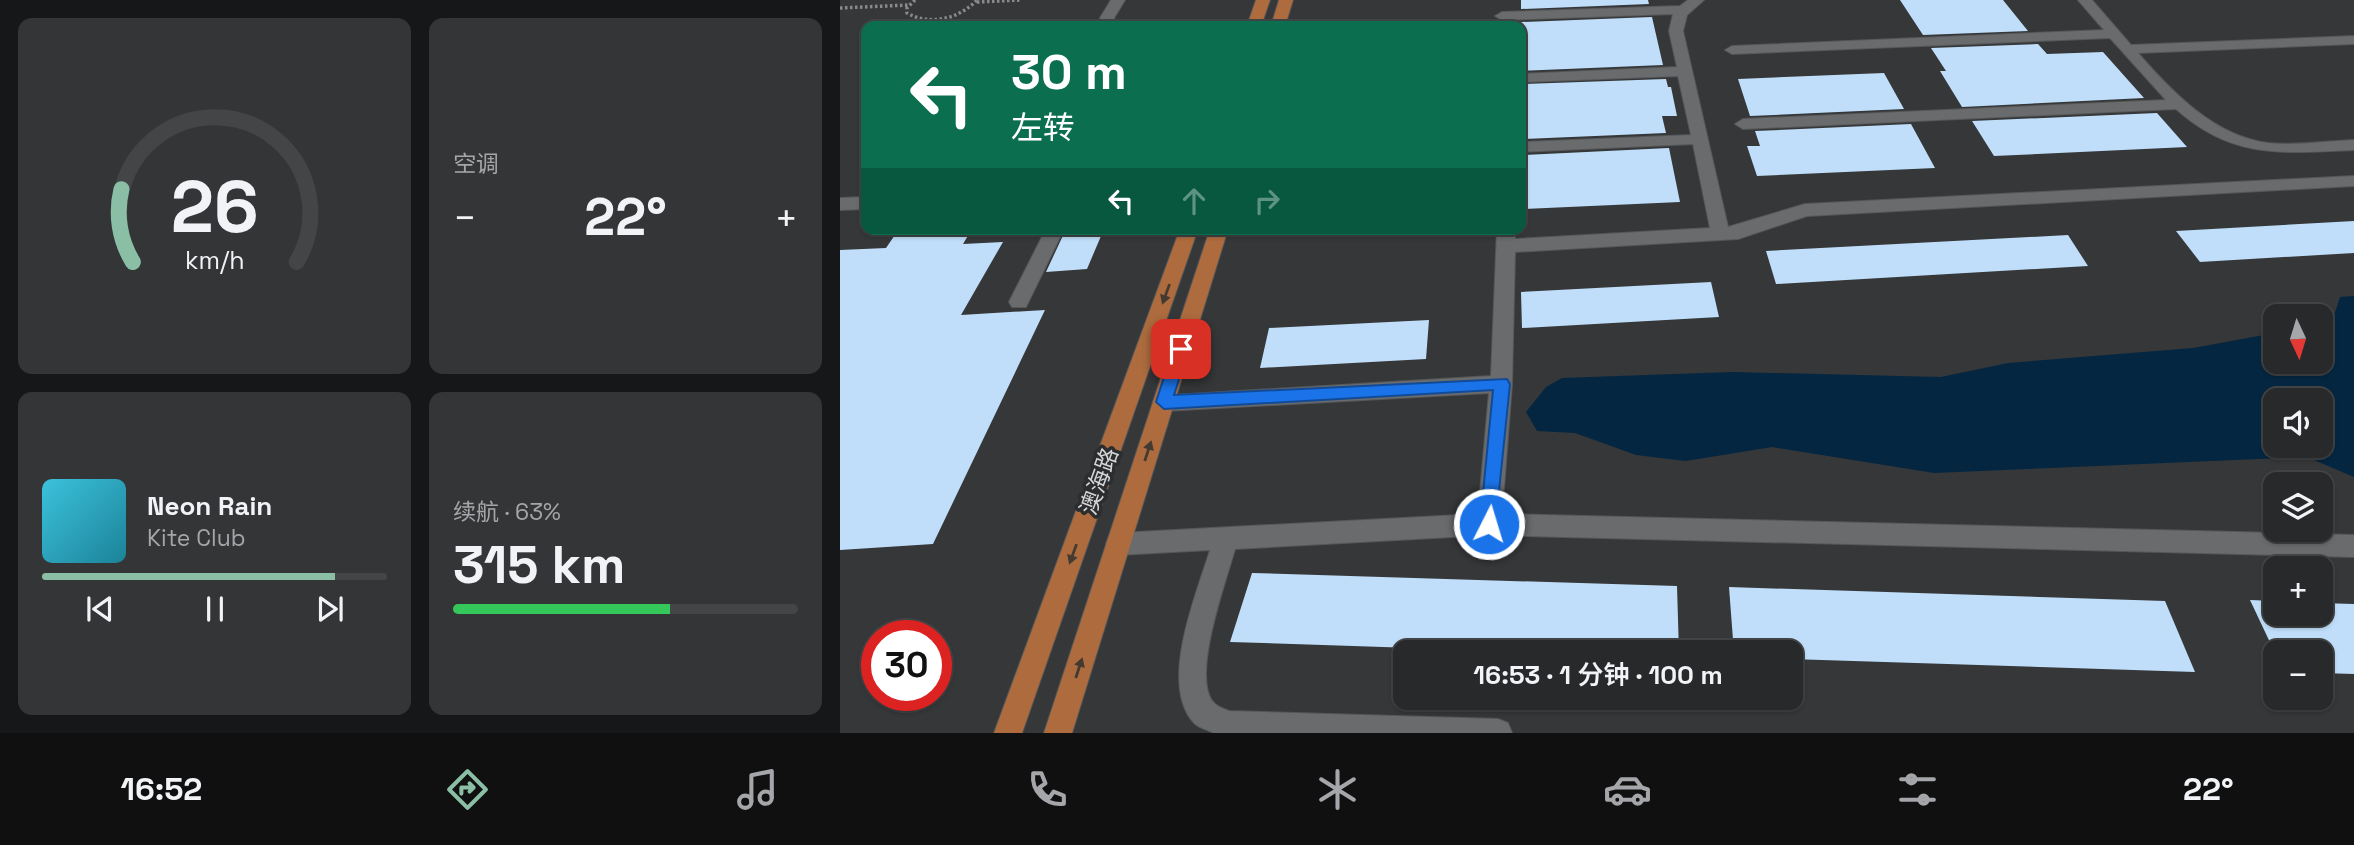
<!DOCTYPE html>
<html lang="zh">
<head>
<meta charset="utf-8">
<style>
	body { margin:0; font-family:"Space Grotesk","Noto Sans SC",sans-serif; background:#343537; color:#f1f3f6; height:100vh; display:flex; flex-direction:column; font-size:26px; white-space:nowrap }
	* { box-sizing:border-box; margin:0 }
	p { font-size:23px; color:#a5a6a9 }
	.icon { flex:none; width:38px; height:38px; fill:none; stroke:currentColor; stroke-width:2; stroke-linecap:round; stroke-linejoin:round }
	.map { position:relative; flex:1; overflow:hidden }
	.side { display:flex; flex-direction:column; gap:18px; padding:18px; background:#161718; width:840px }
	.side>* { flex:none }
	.guide { position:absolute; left:21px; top:21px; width:665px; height:214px; border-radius:14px; box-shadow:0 2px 5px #0004,0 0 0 2px #444547; background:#0b6e4f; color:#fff; overflow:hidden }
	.needle { width:46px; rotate:176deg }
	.tools { position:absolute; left:1423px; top:304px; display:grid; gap:14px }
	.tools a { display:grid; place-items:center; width:70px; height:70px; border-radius:14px; background:#28292b; box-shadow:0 2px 5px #0004,0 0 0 2px #444547; font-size:35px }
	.speed { position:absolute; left:21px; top:620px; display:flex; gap:14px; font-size:35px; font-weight:700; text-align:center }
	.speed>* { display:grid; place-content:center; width:91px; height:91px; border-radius:50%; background:#28292b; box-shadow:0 2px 5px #0004,0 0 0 2px #444547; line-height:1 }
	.speed .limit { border:10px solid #d22; background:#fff; color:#111 }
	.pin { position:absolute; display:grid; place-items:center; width:60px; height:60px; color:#fff; margin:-30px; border-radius:14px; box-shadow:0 4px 10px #0006 }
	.me { position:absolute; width:77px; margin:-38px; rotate:5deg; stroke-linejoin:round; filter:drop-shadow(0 0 5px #0008) }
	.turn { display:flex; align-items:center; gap:24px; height:147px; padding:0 35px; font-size:32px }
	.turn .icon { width:91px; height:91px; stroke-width:2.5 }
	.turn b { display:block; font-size:49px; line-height:60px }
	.lanes { display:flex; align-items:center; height:66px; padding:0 35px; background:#0003; justify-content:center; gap:35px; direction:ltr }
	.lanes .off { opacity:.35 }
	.big { font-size:52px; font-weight:600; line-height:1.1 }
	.side .card { flex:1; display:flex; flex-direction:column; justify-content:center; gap:10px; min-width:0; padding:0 24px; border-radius:14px; background:#343537 }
	.side .dial { align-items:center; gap:0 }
	.dial svg { height:182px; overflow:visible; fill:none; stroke:#444547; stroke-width:7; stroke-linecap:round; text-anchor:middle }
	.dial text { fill:#f1f3f6; stroke:none }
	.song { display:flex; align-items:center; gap:21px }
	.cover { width:84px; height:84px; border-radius:10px; background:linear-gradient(135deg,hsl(190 70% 55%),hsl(190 70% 35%)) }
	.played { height:7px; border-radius:4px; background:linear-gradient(90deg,#8abfa5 85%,#444547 85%) }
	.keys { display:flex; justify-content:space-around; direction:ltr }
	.heat { display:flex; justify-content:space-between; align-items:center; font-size:38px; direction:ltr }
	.charge { height:10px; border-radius:5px; background:linear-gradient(90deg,#34c759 63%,#444547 0) }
	.side .tiles { flex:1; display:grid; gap:18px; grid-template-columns:repeat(2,1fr) }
	.trip { position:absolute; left:553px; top:640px; width:410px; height:70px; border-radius:14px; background:#28292b; box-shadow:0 2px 5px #0004,0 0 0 2px #444547; font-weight:600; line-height:70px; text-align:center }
	.tabs { display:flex; height:112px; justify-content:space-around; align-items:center; background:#101011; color:#a5a6a9 }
	.tabs .icon { width:49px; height:49px }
	.tabs .active { color:#8abfa5 }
	.tabs b { font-size:32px; color:#f1f3f6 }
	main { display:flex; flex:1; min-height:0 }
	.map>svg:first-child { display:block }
	.water { fill:#042640; fill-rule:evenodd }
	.building { fill:#c0def9 }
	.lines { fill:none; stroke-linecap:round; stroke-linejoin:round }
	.minor-casing { stroke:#545658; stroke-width:2 }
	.major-casing { stroke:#545658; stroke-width:2 }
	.path { stroke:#888a8c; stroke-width:3.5; stroke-dasharray:2.5 2.5; stroke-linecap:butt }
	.minor { fill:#696b6d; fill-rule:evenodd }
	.major { fill:#ae6c3e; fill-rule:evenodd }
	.oneway { fill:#453a32 }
	.route { fill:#1a73e8; stroke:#114b97; stroke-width:2 }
	.labels { text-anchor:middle; stroke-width:7; stroke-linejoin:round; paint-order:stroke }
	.street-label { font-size:23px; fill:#d5d6d8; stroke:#2b2d2f }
</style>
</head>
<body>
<main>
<section class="side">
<div class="tiles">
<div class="card dial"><svg viewBox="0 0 100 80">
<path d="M14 69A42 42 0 1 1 86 69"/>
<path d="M14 69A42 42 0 0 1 9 37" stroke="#8abfa5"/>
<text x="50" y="56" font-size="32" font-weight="700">26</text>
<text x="50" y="72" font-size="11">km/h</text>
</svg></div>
<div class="card"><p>空调</p>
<div class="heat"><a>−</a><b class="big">22°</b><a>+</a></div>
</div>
<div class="card">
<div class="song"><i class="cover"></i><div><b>Neon Rain</b><p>Kite Club</p></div></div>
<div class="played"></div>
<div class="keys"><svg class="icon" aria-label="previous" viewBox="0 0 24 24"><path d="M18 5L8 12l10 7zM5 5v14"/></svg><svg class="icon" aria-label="pause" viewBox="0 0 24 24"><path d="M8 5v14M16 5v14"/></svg><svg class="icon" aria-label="next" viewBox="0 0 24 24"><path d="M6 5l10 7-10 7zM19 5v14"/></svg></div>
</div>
<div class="card"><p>续航 · 63%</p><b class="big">315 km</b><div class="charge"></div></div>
</div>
</section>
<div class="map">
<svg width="1514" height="733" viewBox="0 0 1514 733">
	<rect width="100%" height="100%" fill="#353739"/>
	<path class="water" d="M1514,296V477L1467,457L1094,473L932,447L846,461L796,455L735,433L697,431L686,412L706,387L722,378L892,372L1101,377L1168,363L1353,348L1435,333V362H1480L1481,324L1492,322L1500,297ZM1435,401H1480V446H1435Z"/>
	<path class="building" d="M681,0H808L809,4L681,9Z
		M1060,0H1163L1188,31L1083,35Z
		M812,17L823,65L681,71V22Z
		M1198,44L1207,54L1263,52L1304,98L1122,107L1100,71H1106L1091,48Z
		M1044,73L1064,109L910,116L898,79Z
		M826,79L828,87H831L837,116H822L826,133L682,139L681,84Z
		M1317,113L1347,147L1154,156L1132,121Z
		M1071,124L1095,168L917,176L907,146H920L915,131Z
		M829,148L840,202L684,209L683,155Z
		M1514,221V253L1360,262L1336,231Z
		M59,229H132L123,244L163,242L121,315L205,310L93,544L0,550V250L46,248Z
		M226,229H264L247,269L206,272Z
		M1228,235L1248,266L936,284L926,251Z
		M871,282L879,317L682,328L681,292Z
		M589,320L586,359L420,368L429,328Z
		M412,573L837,586L839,653H727L390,642Z
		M889,587L1325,601L1355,672L950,659V653H894Z
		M1410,600L1435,601V614H1480V603L1514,604V674L1480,673V653H1435Z"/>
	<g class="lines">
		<defs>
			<path id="minor" d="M271,0H285L274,18L278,26H264L260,18Z
				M848,0H864L847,15L843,31L888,227L965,204L1514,176V186L967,216L898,239L675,252L672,384L662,514L1514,535V557L649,535L395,549C387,579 350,678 374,703C378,707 384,709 389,711L658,719L668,723L672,733H374C368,730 359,728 354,723C318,684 357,593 370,550L278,555L269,552L266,544L269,536L278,533L638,514L649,393L324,411L316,408L313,402L316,396L651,376L657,229H675V239L870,228L853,144L681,152V142L851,135L838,76L681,82V74L837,67L829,31L833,14L662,20L655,16L662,12L840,6Z
				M1238,0H1252L1291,45L1514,36V44L1298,53C1332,92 1374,136 1428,143C1456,146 1486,141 1514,140V150C1443,153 1393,160 1336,109L903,129L895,124L903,119L1326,100L1270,38L892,54L885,50L892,46L1264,30Z
				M26,197V209L0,210V198Z
				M206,229H224L186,307H172L169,302Z"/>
			<path id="major" d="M416,0H430L421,26H407Z
				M439,0H453L445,26H431Z
				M340,229H358L182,733H154Z
				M370,229H388L232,733H204Z"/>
		</defs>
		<use href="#minor" class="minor-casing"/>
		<use href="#major" class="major-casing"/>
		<path class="path" d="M75,0L67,8V13C90,26 119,19 137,0
			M137,2L180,0
			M0,8L69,5"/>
		<use href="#minor" class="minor"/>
		<use href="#major" class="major"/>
	</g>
	<defs><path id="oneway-solid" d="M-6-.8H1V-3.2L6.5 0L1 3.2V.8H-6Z" transform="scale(1.75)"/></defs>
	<g class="oneway">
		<use href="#oneway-solid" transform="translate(326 294) rotate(110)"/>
		<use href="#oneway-solid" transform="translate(308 451) rotate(-72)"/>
		<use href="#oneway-solid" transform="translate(233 554) rotate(110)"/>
		<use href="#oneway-solid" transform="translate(239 668) rotate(-72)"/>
	</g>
	<path class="route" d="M341,343L349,349L334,395L667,379L670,384L655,530H642L640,524L653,390L324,409L316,402L333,349Z"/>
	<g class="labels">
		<g class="street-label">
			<text transform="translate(259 481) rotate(-70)" y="8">澳海路</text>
		</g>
	</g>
</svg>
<div class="tools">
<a><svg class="needle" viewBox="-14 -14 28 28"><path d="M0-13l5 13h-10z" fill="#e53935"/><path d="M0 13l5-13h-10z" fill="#a5a6a9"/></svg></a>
<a><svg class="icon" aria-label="sound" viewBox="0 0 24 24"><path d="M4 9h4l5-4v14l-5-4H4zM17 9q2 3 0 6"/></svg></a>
<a><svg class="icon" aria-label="layers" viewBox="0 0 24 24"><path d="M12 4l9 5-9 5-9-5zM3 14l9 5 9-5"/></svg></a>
<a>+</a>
<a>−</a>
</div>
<div class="speed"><div class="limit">30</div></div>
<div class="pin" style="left:341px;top:349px;background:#d93025"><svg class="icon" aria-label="arrive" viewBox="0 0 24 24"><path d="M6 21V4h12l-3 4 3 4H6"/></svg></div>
<svg class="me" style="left:649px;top:524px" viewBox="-20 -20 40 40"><circle r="17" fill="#1a73e8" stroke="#fff" stroke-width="3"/><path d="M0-11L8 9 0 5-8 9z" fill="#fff"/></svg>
<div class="trip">16:53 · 1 分钟 · 100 m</div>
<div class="guide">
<div class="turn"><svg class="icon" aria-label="left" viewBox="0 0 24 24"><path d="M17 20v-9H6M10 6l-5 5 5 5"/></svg><div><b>30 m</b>左转</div></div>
<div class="lanes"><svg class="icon" aria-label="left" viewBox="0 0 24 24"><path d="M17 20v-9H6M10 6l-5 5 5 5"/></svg><svg class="icon off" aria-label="ahead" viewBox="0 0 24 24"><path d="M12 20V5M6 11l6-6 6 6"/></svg><svg class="icon off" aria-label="right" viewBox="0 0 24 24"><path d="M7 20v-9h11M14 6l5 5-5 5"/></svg></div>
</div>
</div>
</main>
<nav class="tabs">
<b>16:52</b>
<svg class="icon active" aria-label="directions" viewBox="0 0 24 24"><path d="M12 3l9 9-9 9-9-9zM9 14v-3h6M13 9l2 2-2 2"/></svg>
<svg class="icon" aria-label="music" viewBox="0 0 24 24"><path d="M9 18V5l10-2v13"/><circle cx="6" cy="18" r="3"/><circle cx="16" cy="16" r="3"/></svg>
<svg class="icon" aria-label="phone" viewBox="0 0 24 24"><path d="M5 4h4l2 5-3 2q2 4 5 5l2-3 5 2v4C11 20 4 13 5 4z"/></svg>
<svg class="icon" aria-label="climate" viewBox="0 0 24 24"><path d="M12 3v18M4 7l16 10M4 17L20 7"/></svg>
<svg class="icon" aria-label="car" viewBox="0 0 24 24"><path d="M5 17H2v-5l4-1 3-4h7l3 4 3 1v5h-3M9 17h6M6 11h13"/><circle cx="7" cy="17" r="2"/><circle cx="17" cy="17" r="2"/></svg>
<svg class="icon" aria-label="filters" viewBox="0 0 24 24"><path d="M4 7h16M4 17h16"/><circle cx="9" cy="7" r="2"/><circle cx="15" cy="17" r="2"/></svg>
<b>22°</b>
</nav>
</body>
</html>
